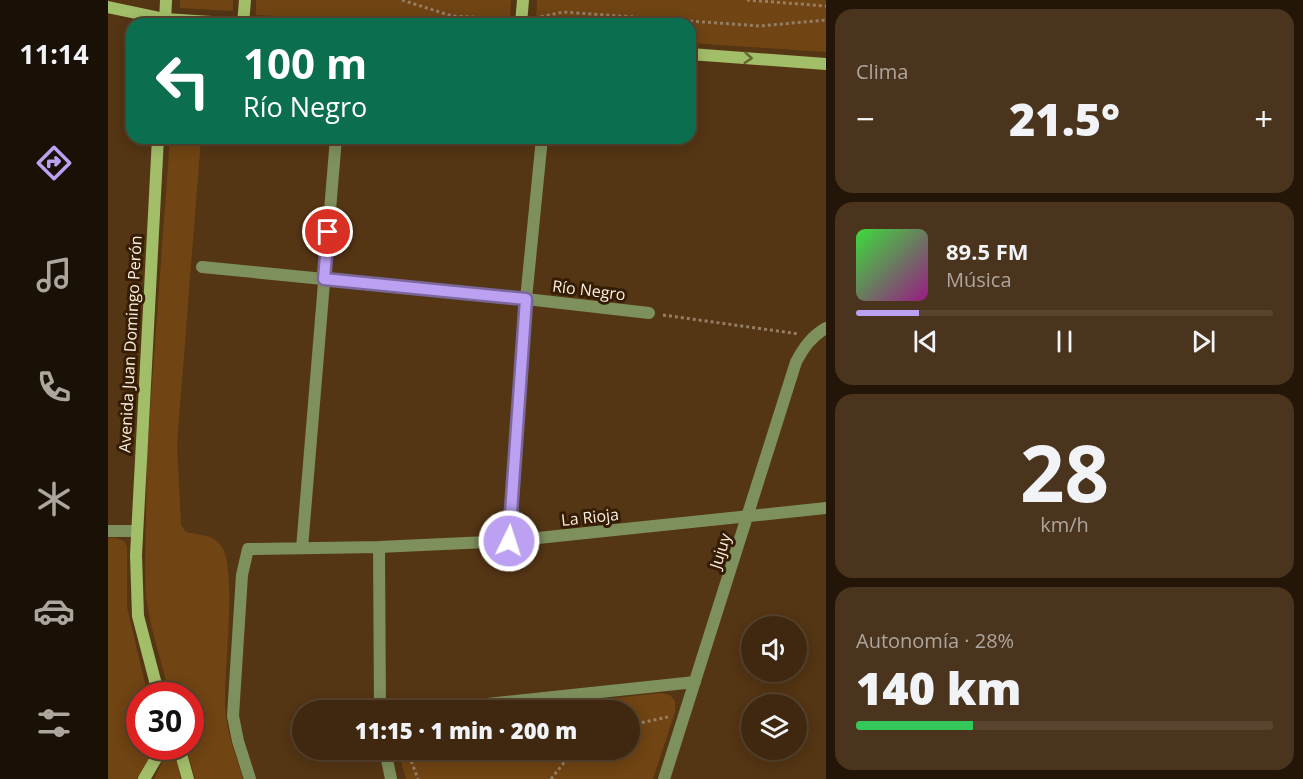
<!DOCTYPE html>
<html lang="es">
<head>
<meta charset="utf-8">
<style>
	body { margin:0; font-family:"Open Sans",sans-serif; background:#4a341d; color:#f1f3f6; height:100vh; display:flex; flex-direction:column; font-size:22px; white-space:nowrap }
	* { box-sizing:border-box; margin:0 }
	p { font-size:20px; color:#ada69e }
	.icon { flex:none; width:33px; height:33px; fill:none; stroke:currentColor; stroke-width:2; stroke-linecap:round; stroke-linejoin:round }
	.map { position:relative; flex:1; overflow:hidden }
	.sheet { display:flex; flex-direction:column; gap:9px; padding:9px; background:#231608; width:477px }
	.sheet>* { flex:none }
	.guide { position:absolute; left:18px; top:18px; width:570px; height:126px; border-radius:18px; box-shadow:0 3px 15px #0003,0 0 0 2px #58442f; background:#0b6e4f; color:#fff; overflow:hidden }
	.controls { position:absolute; left:633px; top:616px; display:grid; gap:12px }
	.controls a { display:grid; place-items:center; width:66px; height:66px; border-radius:50%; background:#3f280f; box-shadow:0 3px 15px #0003,0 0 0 2px #58442f; font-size:30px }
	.speed { position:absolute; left:18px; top:682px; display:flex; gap:12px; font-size:30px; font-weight:700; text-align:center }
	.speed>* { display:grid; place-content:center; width:78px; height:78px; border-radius:50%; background:#3f280f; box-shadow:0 3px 15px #0003,0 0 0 2px #58442f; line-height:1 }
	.speed .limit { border:9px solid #d22; background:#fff; color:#111 }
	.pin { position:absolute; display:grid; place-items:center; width:51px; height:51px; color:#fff; margin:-26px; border:3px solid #fff; border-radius:50%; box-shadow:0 2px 6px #0007 }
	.me { position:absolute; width:66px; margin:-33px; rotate:4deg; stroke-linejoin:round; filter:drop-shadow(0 0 4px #0008) }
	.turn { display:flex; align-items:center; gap:21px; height:126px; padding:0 18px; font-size:27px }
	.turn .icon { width:78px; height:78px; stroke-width:2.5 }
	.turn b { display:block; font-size:42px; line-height:51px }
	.big { font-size:45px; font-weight:800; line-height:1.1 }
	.sheet .card { flex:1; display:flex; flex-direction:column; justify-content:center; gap:9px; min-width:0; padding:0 21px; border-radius:18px; background:#4a341d }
	.sheet .dial { align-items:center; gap:0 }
	.dial b { font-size:78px; line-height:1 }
	.song { display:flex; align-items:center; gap:18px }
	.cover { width:72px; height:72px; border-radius:9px; background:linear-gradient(135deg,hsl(120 70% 55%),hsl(310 70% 35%)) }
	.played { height:6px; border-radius:3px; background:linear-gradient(90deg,#bca0f2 15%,#58442f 15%) }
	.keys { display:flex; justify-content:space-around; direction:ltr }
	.heat { display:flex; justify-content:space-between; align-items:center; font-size:33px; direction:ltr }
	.charge { height:9px; border-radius:4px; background:linear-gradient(90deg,#34c759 28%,#58442f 0) }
	.trip { position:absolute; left:184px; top:700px; width:348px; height:60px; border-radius:30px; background:#3f280f; box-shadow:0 3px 15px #0003,0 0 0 2px #58442f; font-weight:800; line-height:60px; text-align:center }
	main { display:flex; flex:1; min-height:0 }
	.dock { display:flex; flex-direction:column; width:108px; justify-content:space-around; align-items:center; background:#191006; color:#ada69e }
	.dock .icon { width:42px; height:42px }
	.dock .selected { color:#bca0f2 }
	.dock b { font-size:27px; color:#f1f3f6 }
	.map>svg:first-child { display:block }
	.green { fill:#704413 }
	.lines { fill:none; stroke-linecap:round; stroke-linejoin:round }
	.path { stroke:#967e65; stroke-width:3; stroke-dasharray:3 3; stroke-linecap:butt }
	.street { stroke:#7e905c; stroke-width:12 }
	.secondary { stroke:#a3be69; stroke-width:12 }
	.oneway { stroke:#666531 }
	.route-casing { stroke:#7a689d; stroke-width:15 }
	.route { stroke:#bca0f2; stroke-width:10 }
	.labels { text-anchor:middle; stroke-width:6; stroke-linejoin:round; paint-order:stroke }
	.street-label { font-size:16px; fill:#fbeee2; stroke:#351d03 }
</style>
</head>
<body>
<main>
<nav class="dock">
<b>11:14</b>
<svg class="icon selected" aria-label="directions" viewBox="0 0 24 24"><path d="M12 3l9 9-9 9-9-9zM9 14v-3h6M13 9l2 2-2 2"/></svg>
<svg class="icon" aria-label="music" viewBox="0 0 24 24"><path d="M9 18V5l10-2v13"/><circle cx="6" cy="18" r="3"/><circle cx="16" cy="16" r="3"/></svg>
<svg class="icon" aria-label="phone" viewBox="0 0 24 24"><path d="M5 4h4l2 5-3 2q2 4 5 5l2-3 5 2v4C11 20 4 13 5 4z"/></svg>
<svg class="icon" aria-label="climate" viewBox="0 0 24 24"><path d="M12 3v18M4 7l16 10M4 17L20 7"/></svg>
<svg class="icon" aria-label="car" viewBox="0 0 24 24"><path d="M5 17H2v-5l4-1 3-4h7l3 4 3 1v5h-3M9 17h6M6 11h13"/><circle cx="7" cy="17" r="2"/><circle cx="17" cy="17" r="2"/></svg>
<svg class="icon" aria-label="filters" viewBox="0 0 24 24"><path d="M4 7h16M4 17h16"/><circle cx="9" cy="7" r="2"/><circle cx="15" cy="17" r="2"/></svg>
</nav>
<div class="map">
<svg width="718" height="779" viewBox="0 0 718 779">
	<rect width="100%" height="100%" fill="#543514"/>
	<path class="green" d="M72,0H125V11L72,8Z
		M148,0H403L402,24H304L148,15Z
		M429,0H718V52L582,43V24H428Z
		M62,138H93L69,445L73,525L78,532C90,535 103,534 112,544C132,567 113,681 118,717C121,738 129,759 135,779H87L78,747H82V696H62L43,625L38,597L37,571L39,452Z
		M0,538H9L16,541L19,547V607L40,696H32V747H45L43,756L30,779H0Z
		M553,693L562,695L567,701V712L545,779H298L290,750H522V711H390Z
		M58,747H65L73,779H46L53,765Z"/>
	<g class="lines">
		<path class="path" d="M294,0L344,16L400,19
			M639,0L718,6
			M427,18L455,12L652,26L718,20
			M555,315L691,334
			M522,725L560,717
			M299,750L310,779
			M443,779L466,750"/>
		<path class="street" d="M94,267L418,299L541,313
			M0,531H28
			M401,541L418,299L434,138
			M271,547L272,711
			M194,548L228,138
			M313,711L587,682
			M277,750L283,779
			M142,779L130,741L125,716L134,575L140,549L271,547L401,541L718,508
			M556,779L688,362C696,347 703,337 718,328"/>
		<path class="secondary" d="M0,7L57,19L134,24
			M57,24L58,0
			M135,24L137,0
			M413,24L415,0
			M582,54L718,64
			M50,138L28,555L30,616L51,696
			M71,747L80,779
			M36,779L50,755L52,747"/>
	</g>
	<defs><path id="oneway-chevron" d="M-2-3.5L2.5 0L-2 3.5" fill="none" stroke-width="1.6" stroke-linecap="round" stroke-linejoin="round" transform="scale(1.5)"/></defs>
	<use class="oneway" href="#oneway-chevron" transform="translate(640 58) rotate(4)"/>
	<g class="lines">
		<defs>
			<path id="route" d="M220,232L216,279L418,299L401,541"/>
		</defs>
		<use href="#route" class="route-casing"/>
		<use href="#route" class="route"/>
	</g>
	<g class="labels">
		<g class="street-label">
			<text transform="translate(481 290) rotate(7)" y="6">Río Negro</text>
			<text transform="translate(22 344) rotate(-87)" y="6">Avenida Juan Domingo Perón</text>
			<text transform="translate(482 517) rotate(-6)" y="6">La Rioja</text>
			<text transform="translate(612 551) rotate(-72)" y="6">Jujuy</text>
		</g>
	</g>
</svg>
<div class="controls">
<a><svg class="icon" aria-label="sound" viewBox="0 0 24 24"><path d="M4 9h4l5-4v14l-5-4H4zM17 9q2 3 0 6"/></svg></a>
<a><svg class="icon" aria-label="layers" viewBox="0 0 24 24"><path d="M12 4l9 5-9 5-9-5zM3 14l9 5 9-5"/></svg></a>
</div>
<div class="speed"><div class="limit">30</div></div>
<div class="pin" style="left:220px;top:232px;background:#d93025"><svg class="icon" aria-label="arrive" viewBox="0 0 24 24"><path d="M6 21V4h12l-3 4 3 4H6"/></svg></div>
<svg class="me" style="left:401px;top:541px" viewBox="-20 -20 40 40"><circle r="17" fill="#bca0f2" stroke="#fff" stroke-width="3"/><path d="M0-11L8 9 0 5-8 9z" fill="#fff"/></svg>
<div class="trip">11:15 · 1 min · 200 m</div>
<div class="guide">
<div class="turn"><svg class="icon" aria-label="left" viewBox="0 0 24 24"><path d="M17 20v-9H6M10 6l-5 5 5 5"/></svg><div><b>100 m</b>Río Negro</div></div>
</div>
</div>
<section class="sheet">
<div class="card"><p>Clima</p>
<div class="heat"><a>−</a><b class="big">21.5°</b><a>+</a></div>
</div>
<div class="card">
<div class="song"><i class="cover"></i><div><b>89.5 FM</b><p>Música</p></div></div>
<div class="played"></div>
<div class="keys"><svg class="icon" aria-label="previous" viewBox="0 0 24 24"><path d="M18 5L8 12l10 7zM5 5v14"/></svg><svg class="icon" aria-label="pause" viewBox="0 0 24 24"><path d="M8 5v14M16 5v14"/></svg><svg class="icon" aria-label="next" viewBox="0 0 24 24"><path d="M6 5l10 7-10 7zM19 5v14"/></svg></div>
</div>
<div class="card dial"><b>28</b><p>km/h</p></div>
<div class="card"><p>Autonomía · 28%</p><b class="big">140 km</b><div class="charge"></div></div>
</section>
</main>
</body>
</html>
